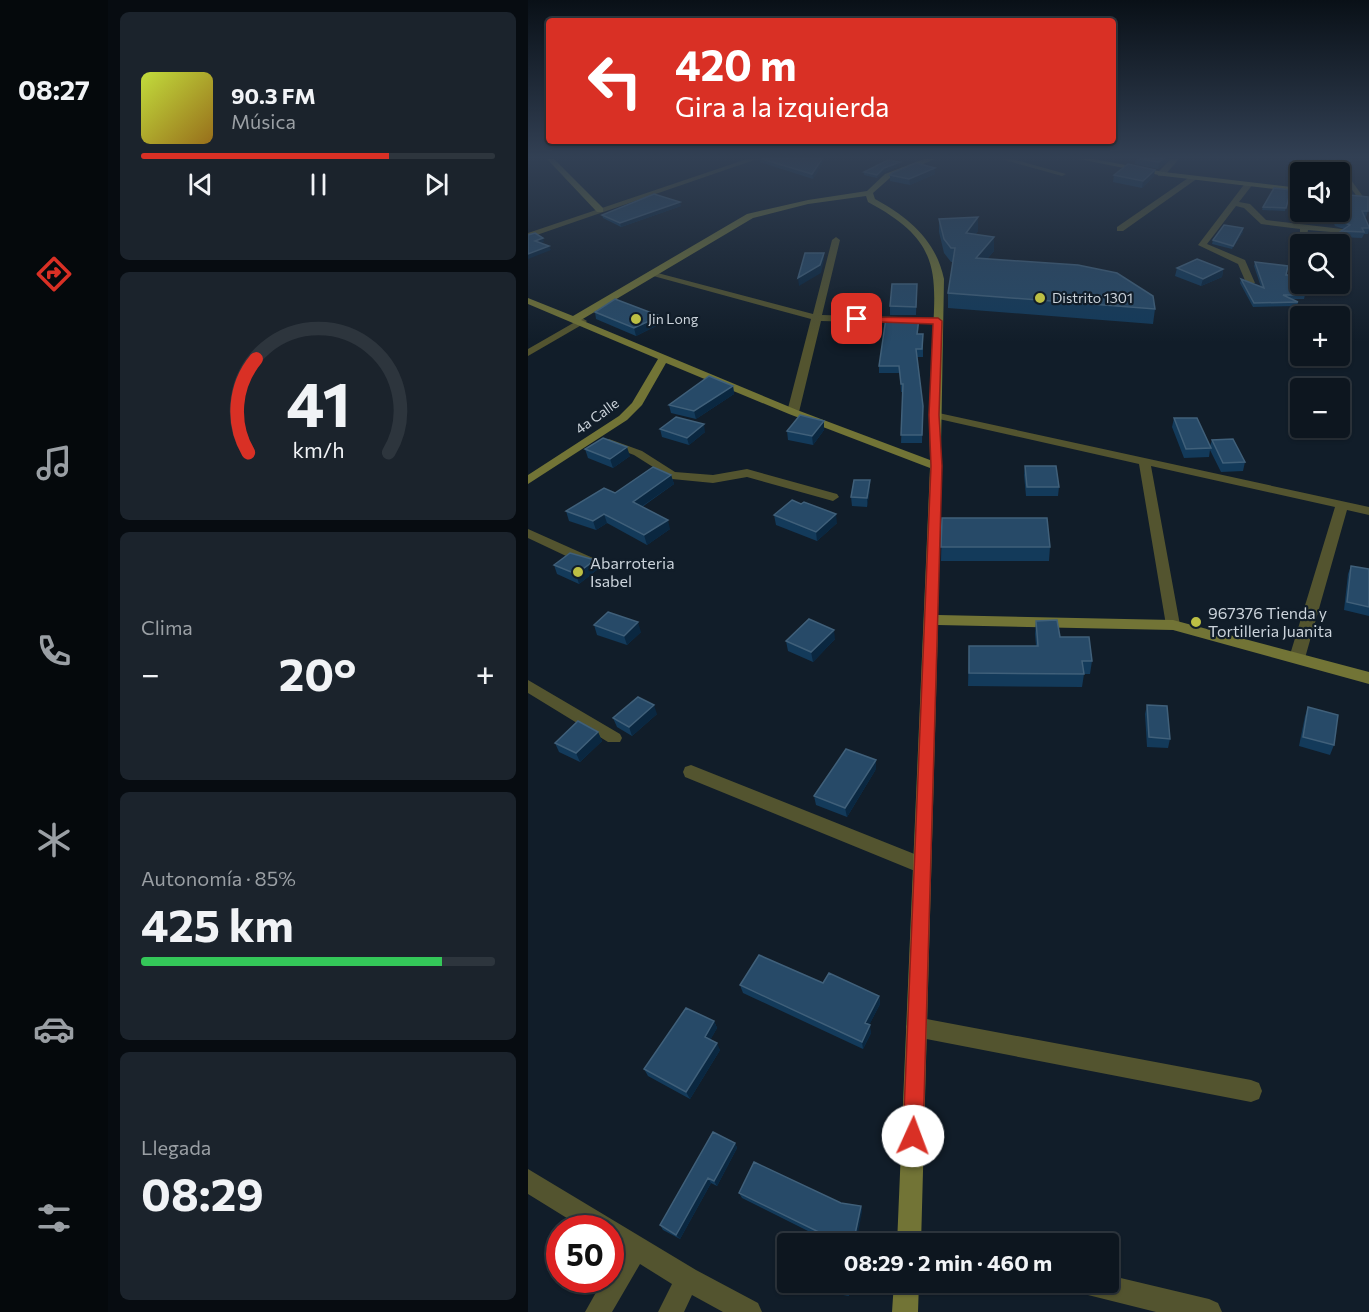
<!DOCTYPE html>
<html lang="es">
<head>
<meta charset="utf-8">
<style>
	body { margin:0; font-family:Commissioner,sans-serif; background:#1b232c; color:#f1f3f6; height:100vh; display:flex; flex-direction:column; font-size:22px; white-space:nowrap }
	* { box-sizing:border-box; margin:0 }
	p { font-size:20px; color:#9a9fa4 }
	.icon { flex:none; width:33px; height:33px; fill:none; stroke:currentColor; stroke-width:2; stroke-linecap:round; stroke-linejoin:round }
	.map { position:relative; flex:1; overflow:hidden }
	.drawer { display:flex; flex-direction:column; gap:12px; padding:12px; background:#070c11; width:420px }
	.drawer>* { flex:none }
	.hud { position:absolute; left:18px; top:18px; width:570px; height:126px; border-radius:6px; box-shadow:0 2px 4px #0004,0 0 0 2px #2d353d; background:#d93025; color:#fff; overflow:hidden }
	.buttons { position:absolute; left:762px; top:162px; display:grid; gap:12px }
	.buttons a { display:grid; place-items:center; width:60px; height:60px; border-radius:6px; background:#0d161f; box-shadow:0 2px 4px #0004,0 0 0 2px #2d353d; font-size:30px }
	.speed { position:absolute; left:18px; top:1215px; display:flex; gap:12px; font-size:30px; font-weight:700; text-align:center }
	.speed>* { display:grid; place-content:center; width:78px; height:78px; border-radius:50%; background:#0d161f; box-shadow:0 2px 4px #0004,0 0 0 2px #2d353d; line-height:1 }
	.speed .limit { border:9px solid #d22; background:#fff; color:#111 }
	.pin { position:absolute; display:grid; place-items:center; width:51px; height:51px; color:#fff; margin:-26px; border-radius:12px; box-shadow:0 3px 9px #0006 }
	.me { position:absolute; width:66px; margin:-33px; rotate:2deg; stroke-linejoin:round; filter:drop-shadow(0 0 4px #0008) }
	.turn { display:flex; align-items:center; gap:21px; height:126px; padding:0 30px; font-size:27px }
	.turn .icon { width:78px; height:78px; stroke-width:2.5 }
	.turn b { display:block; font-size:42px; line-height:51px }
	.big { font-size:45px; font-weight:700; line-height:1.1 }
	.drawer .tile { flex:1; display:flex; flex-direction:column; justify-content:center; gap:9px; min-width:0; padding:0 21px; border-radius:9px; background:#1b232c }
	.drawer .dial { align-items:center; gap:0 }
	.dial svg { height:156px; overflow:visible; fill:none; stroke:#2d353d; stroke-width:7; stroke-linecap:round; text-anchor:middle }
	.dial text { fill:#f1f3f6; stroke:none }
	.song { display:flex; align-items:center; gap:18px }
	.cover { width:72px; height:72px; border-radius:9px; background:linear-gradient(135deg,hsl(70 70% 55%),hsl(40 70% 35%)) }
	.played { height:6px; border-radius:3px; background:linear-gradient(90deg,#d93025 70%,#2d353d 70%) }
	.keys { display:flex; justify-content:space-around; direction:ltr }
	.heat { display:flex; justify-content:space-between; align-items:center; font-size:33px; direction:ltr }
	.charge { height:9px; border-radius:4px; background:linear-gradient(90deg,#34c759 85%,#2d353d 0) }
	.trip { position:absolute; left:249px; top:1233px; width:342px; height:60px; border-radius:6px; background:#0d161f; box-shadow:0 2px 4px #0004,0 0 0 2px #2d353d; font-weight:700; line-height:60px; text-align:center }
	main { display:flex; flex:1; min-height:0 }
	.tab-bar { display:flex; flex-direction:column; width:108px; justify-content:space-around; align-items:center; background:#05090c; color:#9a9fa4 }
	.tab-bar .icon { width:42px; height:42px }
	.tab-bar .active { color:#d93025 }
	.tab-bar b { font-size:27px; color:#f1f3f6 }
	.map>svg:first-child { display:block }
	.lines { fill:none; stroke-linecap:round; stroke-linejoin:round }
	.street { fill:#53542f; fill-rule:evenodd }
	.secondary { fill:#727436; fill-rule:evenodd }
	.wall { fill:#133a5a }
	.shaded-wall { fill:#0a2740 }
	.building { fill:#274a68; stroke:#40607a; stroke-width:1.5 }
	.route { fill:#d93025; stroke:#8d1f18; stroke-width:1.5 }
	.poi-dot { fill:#bcbf44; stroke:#111d29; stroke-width:2 }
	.labels { text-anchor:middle; stroke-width:4.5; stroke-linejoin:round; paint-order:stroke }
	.far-poi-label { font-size:14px; fill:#cbd3db; stroke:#111d29; text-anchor:start }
	.far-street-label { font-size:14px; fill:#cbd3db; stroke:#111d29 }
	.poi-label { font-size:16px; fill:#cbd3db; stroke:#111d29; text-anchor:start }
</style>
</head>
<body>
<main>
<nav class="tab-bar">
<b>08:27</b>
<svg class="icon active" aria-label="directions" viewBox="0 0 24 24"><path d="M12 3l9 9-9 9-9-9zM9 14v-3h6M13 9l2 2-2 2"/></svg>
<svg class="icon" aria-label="music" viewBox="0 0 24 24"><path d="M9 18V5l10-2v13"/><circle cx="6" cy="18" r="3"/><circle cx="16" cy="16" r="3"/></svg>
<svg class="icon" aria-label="phone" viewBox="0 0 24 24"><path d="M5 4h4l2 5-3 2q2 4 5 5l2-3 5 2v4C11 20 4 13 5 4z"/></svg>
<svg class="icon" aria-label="climate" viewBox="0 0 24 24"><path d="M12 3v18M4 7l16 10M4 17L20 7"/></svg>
<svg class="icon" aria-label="car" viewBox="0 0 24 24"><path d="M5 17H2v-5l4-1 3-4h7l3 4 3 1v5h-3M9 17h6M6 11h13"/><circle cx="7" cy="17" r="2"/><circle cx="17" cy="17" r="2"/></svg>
<svg class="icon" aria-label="filters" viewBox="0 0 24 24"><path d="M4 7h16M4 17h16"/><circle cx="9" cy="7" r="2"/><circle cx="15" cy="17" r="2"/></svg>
</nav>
<section class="drawer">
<div class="tile">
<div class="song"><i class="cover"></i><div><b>90.3 FM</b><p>Música</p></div></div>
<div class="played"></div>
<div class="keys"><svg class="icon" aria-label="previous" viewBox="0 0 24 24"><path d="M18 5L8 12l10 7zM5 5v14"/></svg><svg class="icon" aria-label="pause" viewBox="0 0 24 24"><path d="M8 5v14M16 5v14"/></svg><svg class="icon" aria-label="next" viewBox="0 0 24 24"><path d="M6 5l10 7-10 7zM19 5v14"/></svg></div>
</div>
<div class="tile dial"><svg viewBox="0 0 100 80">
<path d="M14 69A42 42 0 1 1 86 69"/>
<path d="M14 69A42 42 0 0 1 18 21" stroke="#d93025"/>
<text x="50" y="56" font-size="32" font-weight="700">41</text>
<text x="50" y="72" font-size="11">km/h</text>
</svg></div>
<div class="tile"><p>Clima</p>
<div class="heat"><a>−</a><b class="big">20°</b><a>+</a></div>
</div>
<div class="tile"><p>Autonomía · 85%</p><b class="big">425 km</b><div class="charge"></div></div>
<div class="tile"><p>Llegada</p><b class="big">08:29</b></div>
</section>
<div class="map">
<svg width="841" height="1312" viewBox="0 0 841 1312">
	<rect width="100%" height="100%" fill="#111d29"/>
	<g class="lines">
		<path class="street" d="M219,159H229L0,238V233Z
			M473,159H484L538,174L534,176Z
			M643,159H651L636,176H630V172Z
			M802,159H808L836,198H830Z
			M663,176L670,178L595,231H589V227Z
			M718,182L725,184L711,202L722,204L738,220L814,229L818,231L814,233L780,230L779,236L793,244H783L772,239V229L733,224L716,208L708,206L679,244L717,260L727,283L719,285L710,264L670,245Z
			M308,237L312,240L294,315L410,318L415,321L410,324L293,321L271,412L265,415L259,412L283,319L118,274L122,271L285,314L304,240Z
			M54,318L59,321L57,323L0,356V349Z
			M406,412L841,507V515L819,510L777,658L769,663L761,658L807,507L623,466L652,625L645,630L638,625L611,464L402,417V413Z
			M81,439L114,451L147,472L185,475L219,469L309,494L311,497L305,501L219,477L185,483L144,479L106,455L77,444L75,442Z
			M0,529L65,558L67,561L65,564H55L0,538Z
			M0,680L92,734L94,738L92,742H80L0,693Z
			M163,765L399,859L402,865L399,871L393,873L387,871L157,777L155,772L157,767Z
			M388,1017L723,1080L731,1083L734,1091L731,1099L723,1102L388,1037L381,1034L378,1027L381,1020Z
			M0,1169L168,1270L230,1303L234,1312H195L164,1295L156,1312H130L144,1284L112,1264L84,1312H57L75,1280H82V1267L92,1252L82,1246V1228H55L0,1194Z
			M580,1275L681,1299L690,1303L694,1312H628L556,1294L547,1291L544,1282H580Z"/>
		<path class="secondary" d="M19,159H26L75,208V212H69Z
			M396,159H407L363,177L345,193L347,199C380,217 408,240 416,279L410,615L645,620L841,672V684L645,630L410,625L393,1244H369L402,468L261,414L138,363L114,405L99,420L0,484V475L91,416L104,403L130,359L0,304V298L45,316L219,214L280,200L339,191L357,174ZM338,196L340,202C415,242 408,273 404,348C402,385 401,423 402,460L269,410L53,320L225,218L280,204Z
			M551,159H565L636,172L772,188V192L636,176Z
			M366,1282H391L390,1312H364Z"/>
	</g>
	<path class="wall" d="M231,159H297L285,179L232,162Z
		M608,159H641L630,169L607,164Z
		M372,166L356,172L349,178L336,175V172Z
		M407,168V174L382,185L362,181V175Z
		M586,175L626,176L614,188L585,182Z
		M763,190L757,211L734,210L735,207Z
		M812,194L840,211L838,217H836L841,227V230L840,234H836L834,238L812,237L813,231L816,229L807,226L801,213L783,212H812Z
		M153,206L93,227L75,218L74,215Z
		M411,219L450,231L447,234L466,237V251L459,259L627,309L625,324L420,308V293L425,262H423L416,253L411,232Z
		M715,232L704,249L684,244L685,240Z
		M727,262L777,295L776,299H764L770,302L769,306L725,307L712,283L713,279L733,287L726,266Z
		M649,268L695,269L694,277L673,286L647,276Z
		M389,284L388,315H362V306Z
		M67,312L132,316L134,323L108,336L68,319Z
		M391,318L390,334H395V357H389L395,406L394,443H373L375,392H373L372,373H351V366Z
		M205,386L206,394L168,419L143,413L141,405Z
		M646,418L682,446L684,440L717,462L715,471L693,472L682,450L681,457L656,458L644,427Z
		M132,429L177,432L161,445L134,437Z
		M296,430L285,445L260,440L259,431Z
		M57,449L102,456L85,468L60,458Z
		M497,466L531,487L530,496H498L496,475Z
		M143,475L146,484L114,507L142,529L119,545L79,523L68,530L41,521L38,511L87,493Z
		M342,489L339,507L324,506L323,497Z
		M246,515L309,523L289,541L248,525Z
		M414,518L522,547L521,561H413Z
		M67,560L70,569L51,584L29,574L26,565Z
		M823,566L841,569V616L816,610L820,574Z
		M508,621L532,637L564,661L562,674H556L554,687L440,686L441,646H508L507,634Z
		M66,625L113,632L99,645L69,635Z
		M307,639L285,662L260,651L258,641Z
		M619,705L642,739L640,748L619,747L617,714Z
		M780,707L806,745L802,755L771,746L777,716Z
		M129,714L104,736L89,727L85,718Z
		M70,732L74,741L52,762L31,752L27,743Z
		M348,769L319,817L288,805L286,796Z
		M295,983L351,996L352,1004L341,1025L343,1033L335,1049L215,993L212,985Z
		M186,1021L189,1028L182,1040L192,1050L162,1099L120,1076L116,1069Z
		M207,1143L209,1148L189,1186L183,1183L152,1239L135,1230L132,1225Z
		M211,1193L333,1206L334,1212L302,1242L214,1198Z
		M323,1282L321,1296L297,1292L295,1287Z"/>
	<path class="shaded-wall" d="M294,159H297L285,179L284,174Z
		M635,159H641L630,169L631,162Z
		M372,162V166L356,172L349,178V175L356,168Z
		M407,168V174L382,185L381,179Z
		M627,170L626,176L614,188L615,181Z
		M152,202L153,206L93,227L92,223Z
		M450,217V231L438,247V233Z
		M715,228V232L704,249L705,246Z
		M466,237V251L447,272L448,258Z
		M15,238L16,242L8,245L7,241Z
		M21,246L23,250L0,259V254Z
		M296,253V260L293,273L271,286L270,278Z
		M695,269L694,277L673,286L675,279Z
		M132,316L134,323L108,336L106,328Z
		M205,386L206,394L168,419L166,411Z
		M296,421V430L285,445L284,436Z
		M176,424L177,432L161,445L159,438Z
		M99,447L102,456L85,468L82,459Z
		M143,475L146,484L107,511L105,502Z
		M342,480V489L339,507V498Z
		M76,514L79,523L68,530L65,521Z
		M308,514L309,523L289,541L288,532Z
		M140,520L142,529L119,545L116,535Z
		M67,560L70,569L51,584L48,574Z
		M110,622L113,632L99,645L96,636Z
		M306,630L307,639L285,662L283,652Z
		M126,705L129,714L104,736L101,727Z
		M70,732L74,741L52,762L48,753Z
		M348,760V769L319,817L317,808Z
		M351,996L352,1004L338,1031L337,1023Z
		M186,1021L189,1028L180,1044L177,1037Z
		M342,1025L343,1033L335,1049L334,1042Z
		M189,1043L192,1050L162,1099L158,1092Z
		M207,1143L209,1148L189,1186L186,1181Z
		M180,1178L183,1183L152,1239L148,1235Z
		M333,1206L334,1212L328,1244H325Z
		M321,1282H323L321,1296L319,1291Z"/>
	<path class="building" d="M234,159H294L284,174Z
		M611,159H635L631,162Z
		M360,160L372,162L356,168L349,175L336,172Z
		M388,163L407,168L381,179L362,175L364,173Z
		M600,164L627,170L615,181L586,175Z
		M746,188L763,190L758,208L735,207Z
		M126,194L152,202L92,223L74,215Z
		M812,194L840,197V211H834L841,227V228H834L836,232L813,231L822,225L809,220L805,212H812Z
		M450,217L438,233L466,237L448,258L550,265L589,273L625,296L627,309L420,293L427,248H423L416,239L411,219Z
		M696,225L715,228L705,246L685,240Z
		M7,233L15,238L7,241L21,246L0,254V235Z
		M277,253H296L292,265L270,278Z
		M669,259L695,269L675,279L649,268Z
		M727,262L760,266L758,275H763L777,295H755L770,302L726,303L713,279L736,288Z
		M364,284H389L388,307L362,306Z
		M87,299L132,316L106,328L67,312Z
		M358,318H391L389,334H395L394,349H388L395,406L394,435H373L375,384H373L371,366H351Z
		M181,376L205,386L166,411L141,405Z
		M272,415L296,421L284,436L259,431Z
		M148,417L176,424L159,438L132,429Z
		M646,418H669L683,448L658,449Z
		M75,438L99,447L82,459L57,449Z
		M705,439L717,462L695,463L684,440Z
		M497,466H528L531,487H499Z
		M125,467L143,475L105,502L140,520L116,535L76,514L65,521L38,511L76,488L87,493Z
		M326,480H342L339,498L323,497Z
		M264,500L273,504L276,502L308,514L288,532L246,515Z
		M414,518H519L522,547H413Z
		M42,553L67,560L48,574L26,565Z
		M823,566L841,569V607L819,602Z
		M80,612L110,622L96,636L66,625Z
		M281,619L306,630L283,652L258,641Z
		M529,620L532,637H561L564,661H554L556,674L441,673V646H510L508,621Z
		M110,697L126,705L101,727L85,718Z
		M619,705L639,706L642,739L621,737Z
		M780,707L810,715L806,745L775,737Z
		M50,721L70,732L48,753L27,743Z
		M318,749L348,760L317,808L286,796Z
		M231,955L295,983L301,973L351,996L337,1023L342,1025L334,1042L212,985Z
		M158,1008L186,1021L177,1037L189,1043L158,1092L116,1069Z
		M185,1132L207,1143L186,1181L180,1178L148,1235L132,1225Z
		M226,1162L313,1203L333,1206L325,1244H302L303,1238L211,1193Z
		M296,1282H321L319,1291L295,1287Z"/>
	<linearGradient id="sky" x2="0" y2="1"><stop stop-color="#091017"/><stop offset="0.46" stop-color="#324054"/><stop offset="1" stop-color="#324054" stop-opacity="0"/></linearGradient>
	<rect width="841" height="342" fill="url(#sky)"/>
	<path class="route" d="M329,317L410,318L414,321L411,415L414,466L395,1136L392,1143L385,1146L378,1143L375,1136L403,466L401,415L405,324L326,321V317Z"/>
	<g class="poi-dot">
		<circle cx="512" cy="298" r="6"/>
		<circle cx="108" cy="319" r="6"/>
		<circle cx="50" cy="572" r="6"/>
		<circle cx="668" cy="622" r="6"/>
	</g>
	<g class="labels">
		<g class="far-poi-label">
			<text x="524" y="303">Distrito 1301</text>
			<text x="120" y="324">Jin Long</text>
		</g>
		<g class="far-street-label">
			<text transform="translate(69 416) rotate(-36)" y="5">4a Calle</text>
		</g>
		<g class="poi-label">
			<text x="62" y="569">Abarroteria<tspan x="62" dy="18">Isabel</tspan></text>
			<text x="680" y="619">967376 Tienda y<tspan x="680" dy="18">Tortilleria Juanita</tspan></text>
		</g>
	</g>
</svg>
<div class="buttons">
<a><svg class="icon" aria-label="sound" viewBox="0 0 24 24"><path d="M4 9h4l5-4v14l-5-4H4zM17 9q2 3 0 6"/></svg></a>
<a><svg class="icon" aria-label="search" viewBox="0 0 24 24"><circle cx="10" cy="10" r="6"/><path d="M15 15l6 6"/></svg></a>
<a>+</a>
<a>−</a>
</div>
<div class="speed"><div class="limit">50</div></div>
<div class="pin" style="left:329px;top:319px;background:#d93025"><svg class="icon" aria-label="arrive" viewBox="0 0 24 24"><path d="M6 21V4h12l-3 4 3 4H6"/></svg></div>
<svg class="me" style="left:385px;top:1136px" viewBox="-20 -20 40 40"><circle r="19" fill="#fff"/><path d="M0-13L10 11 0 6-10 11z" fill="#d93025"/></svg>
<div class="trip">08:29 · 2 min · 460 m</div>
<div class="hud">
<div class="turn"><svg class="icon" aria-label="left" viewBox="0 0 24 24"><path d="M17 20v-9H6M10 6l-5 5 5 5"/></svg><div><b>420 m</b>Gira a la izquierda</div></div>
</div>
</div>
</main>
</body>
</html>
